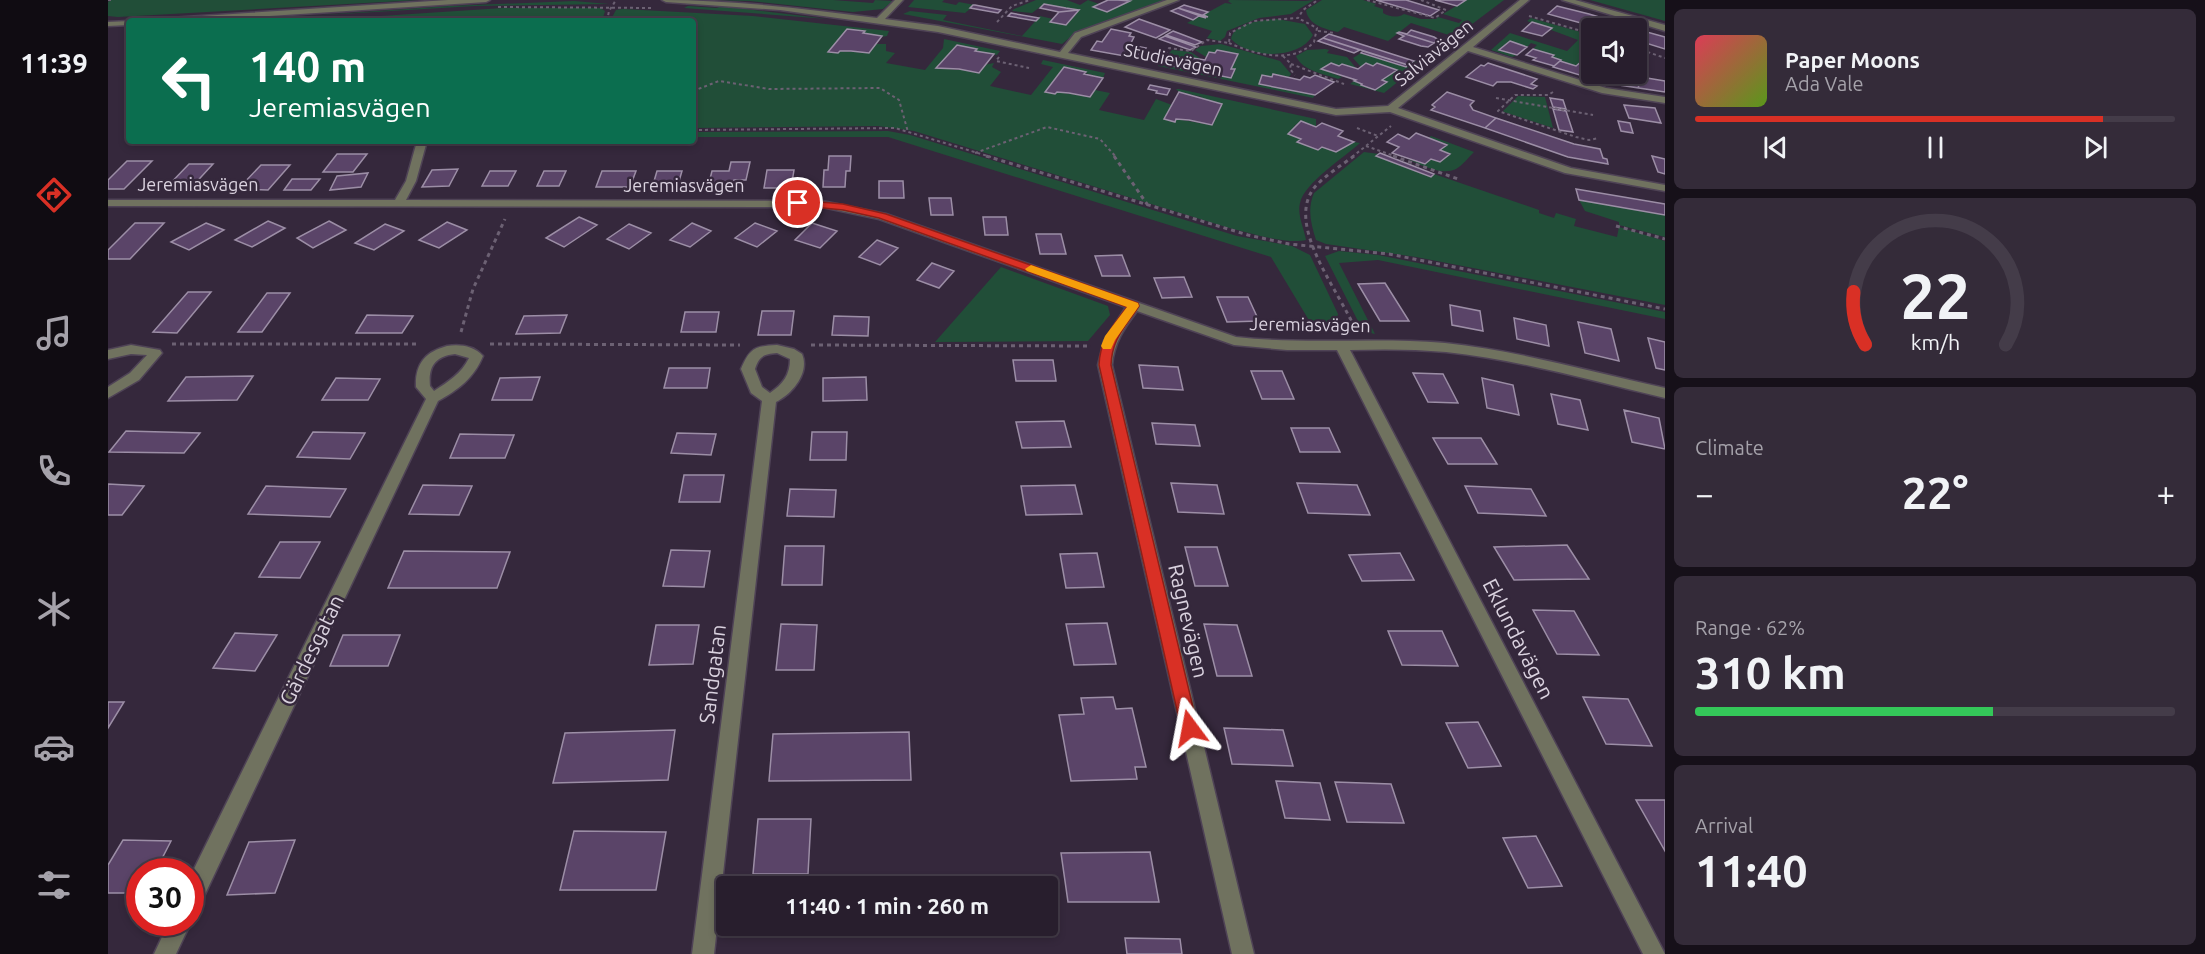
<!DOCTYPE html>
<html lang="en">
<head>
<meta charset="utf-8">
<style>
	body { margin:0; font-family:Ubuntu,sans-serif; background:#342b39; color:#f1f3f6; height:100vh; display:flex; flex-direction:column; font-size:22px; white-space:nowrap }
	* { box-sizing:border-box; margin:0 }
	p { font-size:20px; color:#a5a2aa }
	.icon { flex:none; width:33px; height:33px; fill:none; stroke:currentColor; stroke-width:2; stroke-linecap:round; stroke-linejoin:round }
	.map { position:relative; flex:1; overflow:hidden }
	.panel { display:flex; flex-direction:column; gap:9px; padding:9px; background:#161019; width:540px }
	.panel>* { flex:none }
	.hud { position:absolute; left:18px; top:18px; width:570px; height:126px; border-radius:6px; box-shadow:0 3px 9px #0003,0 0 0 2px #443c49; background:#0b6e4f; color:#fff; overflow:hidden }
	.fabs { position:absolute; left:1473px; top:18px; display:grid; gap:12px }
	.fabs a { display:grid; place-items:center; width:66px; height:66px; border-radius:6px; background:#281e2d; box-shadow:0 3px 9px #0003,0 0 0 2px #443c49; font-size:30px }
	.speed { position:absolute; left:18px; top:858px; display:flex; gap:12px; font-size:30px; font-weight:700; text-align:center }
	.speed>* { display:grid; place-content:center; width:78px; height:78px; border-radius:50%; background:#281e2d; box-shadow:0 3px 9px #0003,0 0 0 2px #443c49; line-height:1 }
	.speed .limit { border:9px solid #d22; background:#fff; color:#111 }
	.pin { position:absolute; display:grid; place-items:center; width:51px; height:51px; color:#fff; margin:-26px; border:3px solid #fff; border-radius:50%; box-shadow:0 2px 6px #0007 }
	.me { position:absolute; width:66px; margin:-33px; rotate:347deg; stroke-linejoin:round; filter:drop-shadow(0 0 4px #0008) }
	.turn { display:flex; align-items:center; gap:21px; height:126px; padding:0 24px; font-size:27px }
	.turn .icon { width:78px; height:78px; stroke-width:2.5 }
	.turn b { display:block; font-size:42px; line-height:51px }
	.big { font-size:45px; font-weight:700; line-height:1.1 }
	.panel .card { flex:1; display:flex; flex-direction:column; justify-content:center; gap:9px; min-width:0; padding:0 21px; border-radius:9px; background:#342b39 }
	.panel .dial { align-items:center; gap:0 }
	.dial svg { height:156px; overflow:visible; fill:none; stroke:#443c49; stroke-width:7; stroke-linecap:round; text-anchor:middle }
	.dial text { fill:#f1f3f6; stroke:none }
	.song { display:flex; align-items:center; gap:18px }
	.cover { width:72px; height:72px; border-radius:9px; background:linear-gradient(135deg,hsl(350 70% 55%),hsl(90 70% 35%)) }
	.played { height:6px; border-radius:3px; background:linear-gradient(90deg,#d93025 85%,#443c49 85%) }
	.keys { display:flex; justify-content:space-around; direction:ltr }
	.heat { display:flex; justify-content:space-between; align-items:center; font-size:33px; direction:ltr }
	.charge { height:9px; border-radius:4px; background:linear-gradient(90deg,#34c759 62%,#443c49 0) }
	.trip { position:absolute; left:608px; top:876px; width:342px; height:60px; border-radius:6px; background:#281e2d; box-shadow:0 3px 9px #0003,0 0 0 2px #443c49; font-weight:700; line-height:60px; text-align:center }
	main { display:flex; flex:1; min-height:0 }
	.menu { display:flex; flex-direction:column; width:108px; justify-content:space-around; align-items:center; background:#100c12; color:#a5a2aa }
	.menu .icon { width:42px; height:42px }
	.menu .current { color:#d93025 }
	.menu b { font-size:27px; color:#f1f3f6 }
	.map>svg:first-child { display:block }
	.green { fill:#214e38 }
	.building { fill:#5a4468; stroke:#9c8ea6; stroke-width:1.5 }
	.lines { fill:none; stroke-linecap:round; stroke-linejoin:round }
	.minor-casing { stroke:#4f4356; stroke-width:3 }
	.path-far1 { stroke:#6c6173; stroke-width:2; stroke-dasharray:3 3; stroke-linecap:butt }
	.path { stroke:#6c6173; stroke-width:3; stroke-dasharray:4 4; stroke-linecap:butt }
	.minor { fill:#70725f; fill-rule:evenodd }
	.route { fill:#d93025; stroke:#8d1f18; stroke-width:1.5 }
	.slow { fill:#f59e0b }
	.labels { text-anchor:middle; stroke-width:5; stroke-linejoin:round; paint-order:stroke }
	.far-street-label { font-size:18px; fill:#dad2df; stroke:#35283c }
	.street-label { font-size:21px; fill:#dad2df; stroke:#35283c }
</style>
</head>
<body>
<main>
<nav class="menu">
<b>11:39</b>
<svg class="icon current" aria-label="directions" viewBox="0 0 24 24"><path d="M12 3l9 9-9 9-9-9zM9 14v-3h6M13 9l2 2-2 2"/></svg>
<svg class="icon" aria-label="music" viewBox="0 0 24 24"><path d="M9 18V5l10-2v13"/><circle cx="6" cy="18" r="3"/><circle cx="16" cy="16" r="3"/></svg>
<svg class="icon" aria-label="phone" viewBox="0 0 24 24"><path d="M5 4h4l2 5-3 2q2 4 5 5l2-3 5 2v4C11 20 4 13 5 4z"/></svg>
<svg class="icon" aria-label="climate" viewBox="0 0 24 24"><path d="M12 3v18M4 7l16 10M4 17L20 7"/></svg>
<svg class="icon" aria-label="car" viewBox="0 0 24 24"><path d="M5 17H2v-5l4-1 3-4h7l3 4 3 1v5h-3M9 17h6M6 11h13"/><circle cx="7" cy="17" r="2"/><circle cx="17" cy="17" r="2"/></svg>
<svg class="icon" aria-label="filters" viewBox="0 0 24 24"><path d="M4 7h16M4 17h16"/><circle cx="9" cy="7" r="2"/><circle cx="15" cy="17" r="2"/></svg>
</nav>
<div class="map">
<svg width="1557" height="954" viewBox="0 0 1557 954">
	<rect width="100%" height="100%" fill="#35283c"/>
	<path class="green" d="M3,0H311L10,17L0,16V2Z
		M603,0H725L765,3L767,0L785,1L775,9L745,12L642,1Z
		M806,0H836L834,2L848,5L851,2L867,5L857,13L800,7Z
		M959,0L972,5L980,0L991,4L1020,0H1062L966,34L954,44L795,14L802,11L839,15L835,20L914,36L932,16L945,19L943,22L958,25L970,11L936,4L924,13L904,11L906,9L928,0Z
		M1122,0L1197,1L1206,0L1183,14L1151,18L1119,31L1117,37L1112,41L1099,38L1104,31L1079,23L1091,16L1098,18L1095,15L1117,3L1124,4L1120,1Z
		M1214,0H1255L1268,4L1266,6L1275,9V13C1281,17 1290,18 1296,14L1313,19H1328L1330,17L1351,23L1354,20L1335,14L1358,0H1396L1347,37L1303,23L1280,41L1236,27L1230,32C1217,29 1200,25 1198,10Z
		M1482,0H1557V21Z
		M466,1L501,4L367,6L200,16L341,6Z
		M580,6L609,8L613,6L720,19L576,8Z
		M395,8H492L497,11L494,21H196Z
		M515,9L645,16L781,31L779,36L773,37L739,29L720,52L730,53L732,51L761,53L768,44H778V51L787,53L778,63L817,70L835,48L836,39L892,51L889,55L867,51L868,49L849,45L829,68L850,70L886,63L884,67L893,72L882,86L923,95L945,67L933,64L935,60L997,73L995,78L956,67L937,92L947,94L949,92L982,97L987,90L1002,93L991,110L1036,120L1048,99L1064,105L1056,119L1066,122L1068,119L1104,125L1114,104L1093,100L1094,97L1071,92L1068,89H1071L1208,119V127L1192,122L1186,126L1193,139L1189,142L1210,150L1214,147L1228,152L1246,142L1252,143C1237,157 1196,183 1192,203C1189,215 1196,228 1198,240C1179,245 1138,232 1118,227L806,131L770,126L585,128V21H502L508,10Z
		M1423,18L1483,35L1473,52L1483,55V63L1474,61L1468,66L1444,57L1445,55L1425,49L1429,45L1423,43L1419,47L1402,41L1392,49L1409,55L1404,57L1383,50L1402,33L1459,51L1470,40L1419,21Z
		M1169,19L1197,24L1205,35C1191,60 1142,59 1123,39C1126,22 1155,20 1169,19Z
		M1113,44L1172,61L1183,74L1181,77L1165,74L1164,77L1154,75L1151,84L1207,95L1205,98L1050,66L1064,50L1083,52L1093,59L1069,58L1064,66L1123,78L1126,69H1123L1129,54L1109,50L1107,53L1101,52L1098,57L1087,50L1093,46Z
		M1217,49L1221,50L1219,53L1239,57L1248,68L1235,64L1231,66L1223,63L1213,69L1234,77L1230,79C1217,74 1194,71 1188,56L1199,50Z
		M1253,53L1297,67L1306,61L1312,64L1276,93L1242,84L1246,81L1267,90L1278,82L1274,80L1288,70L1269,63L1265,66L1258,63L1253,67L1245,58Z
		M1410,96L1437,97L1445,128L1396,112L1395,111Z
		M780,131L802,135L1129,236L1184,246L1202,255L1230,314L1228,322L1208,332L1163,257L780,137H585V132Z
		M1323,136L1366,152C1361,157 1354,166 1348,169C1333,176 1313,165 1299,159L1317,164L1323,159L1332,162L1342,154L1332,150L1339,144L1321,138Z
		M1256,152L1271,154L1269,156L1323,177L1326,174L1431,210V213L1446,218L1448,213L1468,219L1466,226L1509,237L1511,227L1557,241V305L1308,257L1218,244L1208,240C1203,224 1199,209 1206,193Z
		M1471,200L1557,215V237L1511,225V222L1477,211Z
		M1231,251L1270,255L1557,312V319L1270,260L1231,263L1267,334L1255,331L1217,256Z
		M893,267L1000,306L1002,315L980,341L827,342Z"/>
	<path class="building" d="M1000,0H1010L1022,1L999,12L985,7Z
		M1268,0H1298L1331,10L1322,16Z
		M1327,0H1358L1349,6Z
		M936,4L958,8L971,10L951,12L932,8Z
		M865,5H867L893,10L890,13L862,8Z
		M1076,5L1100,12L1095,15L1100,17L1070,8Z
		M1449,6L1481,14L1528,28H1491L1440,14Z
		M1070,8L1098,18L1091,16L1085,20L1063,11Z
		M971,10L958,25L942,22L951,12Z
		M903,13L931,18L928,21L900,16Z
		M1031,19L1062,30L1048,38L1017,27Z
		M1424,22L1444,28L1434,36L1414,31Z
		M739,29L757,31L755,33L774,36L761,53L743,51H732L730,53L720,52Z
		M1003,29L1023,33L1021,36L1026,37L1022,45L1038,48L1036,51L1044,52L1039,60L983,50L989,41L994,42Z
		M1528,29L1557,37V49L1528,40Z
		M1303,30L1326,37L1331,40L1326,43L1291,32L1299,34Z
		M1065,31L1094,42L1087,45L1058,35Z
		M1291,32L1326,43L1320,47L1313,46L1291,39L1296,36L1289,33Z
		M1221,34L1306,61L1300,65L1215,38Z
		M1057,36L1088,47L1082,50L1051,39Z
		M1215,38L1252,50L1246,53L1210,41Z
		M1402,41L1419,47L1409,55L1391,50Z
		M849,45L869,49L867,51L886,54L871,73L851,69L828,68Z
		M1425,49L1446,55L1444,57L1453,60L1446,66L1425,60L1428,58L1418,55Z
		M1109,50L1130,54L1123,69H1127L1123,78L1064,66L1069,58L1078,59L1079,57L1097,60L1101,52L1107,53Z
		M1255,51L1300,65L1298,67L1253,53Z
		M1452,61L1468,66L1474,61L1484,63V68L1475,76L1445,67Z
		M1223,63L1231,66L1234,64L1250,69L1258,63L1265,66L1269,63L1289,70L1274,80L1279,82L1267,90L1253,85L1254,84L1246,81L1248,80L1213,69Z
		M1380,63L1429,79L1423,84L1429,86L1425,89L1403,82H1389L1385,86L1358,77L1373,65L1376,66Z
		M956,67L978,72L976,74L995,78L982,97L961,93L949,92L947,94L937,92Z
		M1165,74L1192,80L1196,76L1202,78L1207,75L1226,82L1207,95L1151,84L1154,75L1164,77Z
		M1495,74L1527,76L1531,88L1498,83Z
		M1527,76L1557,81V92L1531,88Z
		M1042,85L1062,89L1059,95L1048,93L1049,91L1040,89Z
		M1071,92L1114,104L1104,125L1081,120L1068,119L1067,122L1056,119Z
		M1339,92L1366,101L1362,105L1365,110L1388,118L1377,128L1323,110L1327,107L1324,105Z
		M1442,98L1455,100L1458,109L1445,107Z
		M1516,105L1547,108L1553,123L1521,118Z
		M1445,109L1458,111L1465,132L1451,130Z
		M1388,118L1466,144L1492,149L1495,158L1499,159L1500,164L1460,157L1377,128Z
		M1193,121L1208,127L1214,123L1235,131L1230,136L1246,142L1228,152L1214,147L1210,150L1189,142L1193,139L1180,134Z
		M1510,121L1522,123L1525,133L1513,131Z
		M1308,133L1339,145L1332,150L1342,154L1332,162L1323,159L1317,164L1284,153L1291,147L1279,142L1290,134L1301,139Z
		M1272,153L1326,174L1323,177L1268,156Z
		M229,154H259L245,172H215Z
		M721,156H743L742,171H738L737,187H715L716,170H720Z
		M1544,156L1557,159V174L1550,172Z
		M19,161H44L16,189H0V180Z
		M623,162H642L638,180H626L624,187H600L604,171H621Z
		M81,164H105L82,189H57Z
		M153,165H182L160,190L130,189Z
		M350,169L341,186L314,187L324,170Z
		M659,170H686L683,188H656Z
		M382,171H408L400,186H374Z
		M436,171H458L451,186H429Z
		M494,171H528L522,187H488Z
		M549,171H574L569,188H544Z
		M260,173L253,187L222,190L229,176Z
		M184,179H212L203,190H176Z
		M771,181H795L796,198H771Z
		M1468,189L1557,204V215L1471,200Z
		M821,198H843L845,215H823Z
		M471,217L489,225L456,247L438,238Z
		M875,217H898L900,235H877Z
		M160,221L177,228L144,247L127,240Z
		M221,221L238,230L205,248L189,238Z
		M339,222L359,230L331,248L311,240Z
		M27,223H56L22,259H0V250Z
		M98,223L116,230L81,250L63,242Z
		M584,223L603,231L582,247L562,240Z
		M647,223L669,231L649,247L627,238Z
		M704,223L729,231L712,248L687,240Z
		M277,224L296,231L266,250L247,243Z
		M521,224L543,233L521,249L499,239Z
		M928,234H953L958,254H932Z
		M769,240L790,248L772,265L751,257Z
		M1014,255L1022,276H994L987,256Z
		M824,263L846,271L831,288L809,280Z
		M1076,277L1084,297L1054,298L1046,278Z
		M1277,283L1301,321H1272L1250,284Z
		M80,292H103L69,333L45,332Z
		M159,293H182L154,332H130Z
		M1109,297H1140L1151,321L1119,322Z
		M1342,305L1372,311L1375,331L1344,325Z
		M654,311H686L683,335H650Z
		M577,312H611L608,332H573Z
		M259,315L305,316L294,333H248Z
		M459,315L452,333L408,334L416,316Z
		M726,316L761,317L760,336L724,335Z
		M1406,318L1438,325L1441,346L1409,339Z
		M1470,322L1503,329L1511,361L1477,353Z
		M1540,338L1557,342V370L1548,368Z
		M905,360H945L948,381H908Z
		M1031,365L1070,367L1075,390L1035,388Z
		M561,368H602L599,388H556Z
		M1143,371H1174L1186,399H1154Z
		M1305,373L1335,374L1350,403L1320,402Z
		M145,376L129,400L60,401L78,377Z
		M432,377L424,400H384L392,378Z
		M758,377L759,400L715,401V378Z
		M228,378L272,379L260,400H214Z
		M1374,378L1405,385L1411,415L1379,408Z
		M1443,394L1472,400L1480,430L1450,424Z
		M1516,410L1551,418L1557,449L1524,442Z
		M956,421L963,447L914,448L908,422Z
		M1044,423L1087,425L1092,446L1048,444Z
		M1183,428H1221L1232,452H1192Z
		M18,431L92,433L76,453L1,452Z
		M205,432L257,433L242,459L189,457Z
		M704,432H739L738,460H702Z
		M569,433L608,434L603,455L563,453Z
		M352,434L406,435L397,458H342Z
		M1325,438H1373L1389,464H1340Z
		M576,475H616L612,502H571Z
		M1063,483L1109,485L1116,514L1070,512Z
		M1189,483L1249,485L1262,515L1200,513Z
		M0,484L36,486L14,515H0Z
		M315,485L364,486L351,515L301,514Z
		M967,485L974,514L918,515L913,486Z
		M158,486L238,489L222,517L140,514Z
		M1357,486L1423,489L1438,516L1370,513Z
		M682,489L728,490L726,517L679,516Z
		M172,542H212L192,578L151,577Z
		M1459,545L1481,579L1406,580L1386,547Z
		M677,546H716L714,585H674Z
		M1077,547H1109L1120,586H1087Z
		M563,550L602,551L596,587L555,586Z
		M296,551L402,552L389,588H280Z
		M989,553L996,587L958,588L952,554Z
		M1292,553L1306,580L1254,581L1241,555Z
		M1425,610L1466,611L1491,655L1449,654Z
		M999,623L1008,664L966,665L958,624Z
		M673,624L709,625L706,670H668Z
		M1096,624L1129,625L1144,676H1109Z
		M548,625H591L585,664L541,665Z
		M1280,631H1334L1350,666L1294,665Z
		M127,633L169,635L147,671L105,668Z
		M235,635H292L280,666H222Z
		M1005,697L1008,709L1024,708L1038,767H1027L1029,779L963,781L951,715L976,714L973,698Z
		M1475,697L1520,699L1544,746L1498,744Z
		M0,702H16L0,728Z
		M1370,722L1393,766L1360,768L1338,723Z
		M1116,728L1175,730L1185,766L1124,764Z
		M567,730L560,780L445,783L457,733Z
		M801,732L803,780L661,781L665,734Z
		M1168,781L1212,783L1222,820L1177,818Z
		M1227,782L1283,784L1296,823L1239,822Z
		M1528,800H1557V851Z
		M650,819H703L700,874H645Z
		M466,831L558,832L548,890H452Z
		M1428,836L1454,886L1420,888L1395,838Z
		M15,840L63,841L47,872H32V893H0V865Z
		M187,840L167,893L119,895L141,842Z
		M1042,852L1051,902H960L953,853Z
		M637,926H724L723,933L636,930Z
		M1017,938L1072,939L1074,954H1019Z"/>
	<g class="lines">
		<defs>
			<path id="minor" d="M340,0H382L378,2L86,21H43L47,19Z
				M554,0C626,0 697,9 769,18L787,0H795L777,19L830,26L952,52L967,33L1059,0H1071L973,37L960,53L1228,109L1280,106L1412,0H1421L1365,47L1498,88L1557,97V103L1494,93L1360,51L1290,108L1463,168L1557,185V191L1457,173L1282,112L1228,115L830,32L672,10L558,2Z
				M1454,0H1467L1557,25V31Z
				M21,21V25L0,26V22L21,21H23Z
				M309,141H319L308,181L298,200L714,201L778,214L1128,337C1198,345 1267,337 1337,343C1412,351 1484,372 1557,388V398C1485,381 1412,360 1338,352C1306,349 1274,349 1242,350L1557,954H1535L1229,350H1179L1126,345L1029,311C1016,328 1006,343 1004,365L1146,954H1124L990,365L996,341L1018,307L771,219L714,207L0,206V200H287L298,181Z
				M23,345L52,350L54,353L31,380L0,398V387L22,373L39,355L23,354L0,359V350Z
				M669,345L686,349L694,354C702,373 684,394 668,402L606,954H584L654,401L643,393L633,369C642,348 647,346 669,345ZM669,353L682,359C682,375 675,384 662,393L654,387L647,369C651,356 656,354 669,353Z
				M339,346C352,344 366,346 375,356C366,378 350,390 330,401L90,909L82,911V877L318,399L308,387C307,364 317,352 339,346ZM347,354L361,358C354,373 340,382 326,391L322,386C320,367 327,356 347,354Z
				M82,921L83,922L68,954H46L61,922Z"/>
		</defs>
		<use href="#minor" class="minor-casing"/>
		<path class="path-far1" d="M0,0H6
			M1259,0L1327,18L1338,10L1313,0
			M390,7L545,8
			M1421,16L1484,34
			M499,21L501,11L508,0
			M889,22L904,6L922,0
			M1210,31L1227,33
			M1121,43C1146,54 1185,65 1206,42L1209,28L1190,18
			M1528,48L1557,58
			M1175,56L1183,64L1182,69L1187,75
			M891,57L888,61L921,68
			M1054,59L1061,48L1083,51L1099,40L1121,43L1122,33L1146,21L1190,18L1195,10L1210,0
			M1183,64L1236,84
			M585,91L611,81L661,89L772,88L791,100L800,132
			M1445,92L1440,95H1407L1390,111L1468,137L1481,140L1491,138
			M1388,98L1485,115
			M1249,128L1270,136
			M585,130L787,128L883,157
			M1258,146L1289,157
			M867,153L939,127L992,139L1008,157
			M1244,157L1283,126"/>
		<path class="path" d="M878,156L1140,235L1181,244L1281,254L1557,309
			M1006,156L1041,207
			M1246,156C1234,165 1216,176 1206,188C1177,226 1232,292 1247,329
			M1285,156L1350,179
			M1508,226L1557,239
			M353,332L365,289L397,219
			M64,344H311
			M382,344L632,345
			M703,345L983,346"/>
		<use href="#minor" class="minor"/>
	</g>
	<path class="route" d="M690,200L735,204L778,214L1030,303L1031,306C1017,328 1004,338 1003,365L1090,728L1088,733L1082,736L1076,733L1073,728L991,365C992,340 1004,327 1019,307L771,218L735,210L686,205V201Z"/>
	<path class="slow" d="M923,265L1030,303L1031,306L1007,340L1003,349H995L993,346L997,336L1019,307L919,271L917,269Z"/>
	<g class="labels">
		<g class="far-street-label">
			<text transform="translate(1326 53) rotate(-39)" y="6">Salviavägen</text>
			<text transform="translate(1065 60) rotate(12)" y="6">Studievägen</text>
			<text x="90" y="191">Jeremiasvägen</text>
			<text x="576" y="192">Jeremiasvägen</text>
			<text transform="translate(1202 325) rotate(1)" y="6">Jeremiasvägen</text>
		</g>
		<g class="street-label">
			<text transform="translate(1080 621) rotate(77)" y="7">Ragnevägen</text>
			<text transform="translate(1410 639) rotate(63)" y="7">Eklundavägen</text>
			<text transform="translate(204 650) rotate(-64)" y="7">Gärdesgatan</text>
			<text transform="translate(605 674) rotate(-83)" y="7">Sandgatan</text>
		</g>
	</g>
</svg>
<div class="fabs">
<a><svg class="icon" aria-label="sound" viewBox="0 0 24 24"><path d="M4 9h4l5-4v14l-5-4H4zM17 9q2 3 0 6"/></svg></a>
</div>
<div class="speed"><div class="limit">30</div></div>
<div class="pin" style="left:690px;top:203px;background:#d93025"><svg class="icon" aria-label="arrive" viewBox="0 0 24 24"><path d="M6 21V4h12l-3 4 3 4H6"/></svg></div>
<svg class="me" style="left:1082px;top:728px" viewBox="-20 -20 40 40"><path d="M0-17L14 15 0 8-14 15z" fill="#d93025" stroke="#fff" stroke-width="4"/></svg>
<div class="trip">11:40 · 1 min · 260 m</div>
<div class="hud">
<div class="turn"><svg class="icon" aria-label="left" viewBox="0 0 24 24"><path d="M17 20v-9H6M10 6l-5 5 5 5"/></svg><div><b>140 m</b>Jeremiasvägen</div></div>
</div>
</div>
<section class="panel">
<div class="card">
<div class="song"><i class="cover"></i><div><b>Paper Moons</b><p>Ada Vale</p></div></div>
<div class="played"></div>
<div class="keys"><svg class="icon" aria-label="previous" viewBox="0 0 24 24"><path d="M18 5L8 12l10 7zM5 5v14"/></svg><svg class="icon" aria-label="pause" viewBox="0 0 24 24"><path d="M8 5v14M16 5v14"/></svg><svg class="icon" aria-label="next" viewBox="0 0 24 24"><path d="M6 5l10 7-10 7zM19 5v14"/></svg></div>
</div>
<div class="card dial"><svg viewBox="0 0 100 80">
<path d="M14 69A42 42 0 1 1 86 69"/>
<path d="M14 69A42 42 0 0 1 8 42" stroke="#d93025"/>
<text x="50" y="56" font-size="32" font-weight="700">22</text>
<text x="50" y="72" font-size="11">km/h</text>
</svg></div>
<div class="card"><p>Climate</p>
<div class="heat"><a>−</a><b class="big">22°</b><a>+</a></div>
</div>
<div class="card"><p>Range · 62%</p><b class="big">310 km</b><div class="charge"></div></div>
<div class="card"><p>Arrival</p><b class="big">11:40</b></div>
</section>
</main>
</body>
</html>
